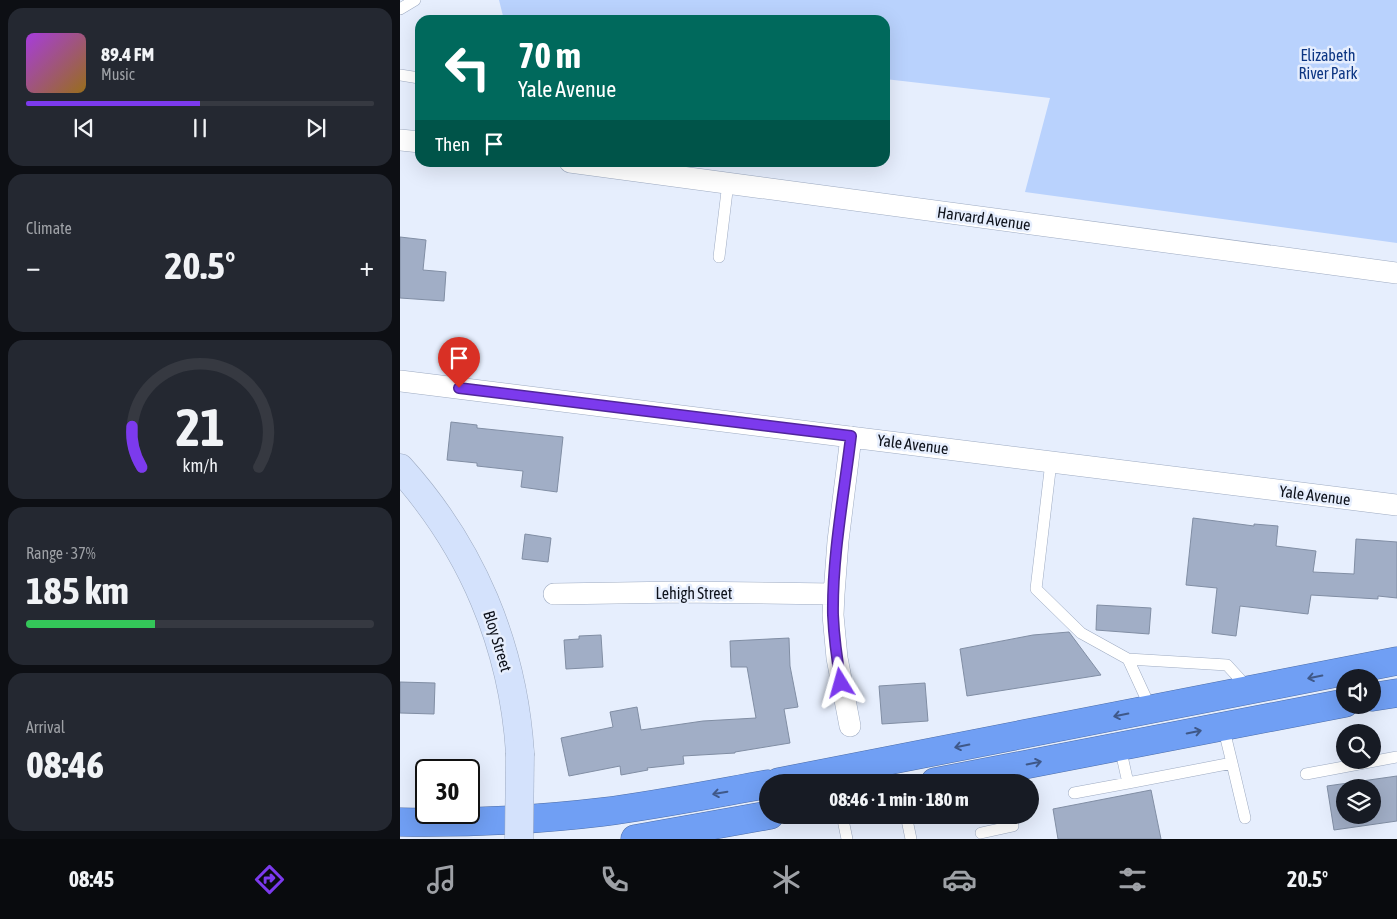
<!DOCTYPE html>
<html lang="en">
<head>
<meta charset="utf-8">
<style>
	body { margin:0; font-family:"Asap Condensed",sans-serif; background:#242831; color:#f1f3f6; height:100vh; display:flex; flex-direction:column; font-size:19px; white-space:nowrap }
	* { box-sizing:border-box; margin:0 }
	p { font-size:16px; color:#9ea1a6 }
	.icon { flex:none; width:28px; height:28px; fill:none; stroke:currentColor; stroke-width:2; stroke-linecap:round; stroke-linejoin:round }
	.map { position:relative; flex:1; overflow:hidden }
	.drawer { display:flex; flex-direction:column; gap:8px; padding:8px; background:#0d0f14; width:400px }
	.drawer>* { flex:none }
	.banner { position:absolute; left:15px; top:15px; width:475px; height:152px; border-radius:15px; box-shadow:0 5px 20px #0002; background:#00695c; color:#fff; overflow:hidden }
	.buttons { position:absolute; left:936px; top:669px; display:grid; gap:10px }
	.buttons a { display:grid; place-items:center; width:45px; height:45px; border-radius:50%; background:#171b24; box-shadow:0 5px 20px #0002; font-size:25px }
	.speed { position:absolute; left:15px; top:759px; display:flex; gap:10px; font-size:25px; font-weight:700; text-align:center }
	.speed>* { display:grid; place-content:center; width:65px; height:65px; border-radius:50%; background:#171b24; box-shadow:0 5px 20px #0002; line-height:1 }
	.speed .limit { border:2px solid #111; border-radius:8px; background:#fff; color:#111 }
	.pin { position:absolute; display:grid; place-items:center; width:42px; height:42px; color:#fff; margin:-51px -21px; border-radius:50% 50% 50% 0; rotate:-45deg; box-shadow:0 0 5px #0007 }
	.pin .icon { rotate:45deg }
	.me { position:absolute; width:55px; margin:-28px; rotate:352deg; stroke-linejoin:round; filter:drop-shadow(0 0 4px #0008) }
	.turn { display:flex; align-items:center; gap:18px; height:105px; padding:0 20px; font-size:22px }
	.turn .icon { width:65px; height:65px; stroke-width:2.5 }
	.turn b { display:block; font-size:35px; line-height:42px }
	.then { display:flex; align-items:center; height:48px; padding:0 20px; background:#0003; gap:10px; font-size:19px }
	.big { font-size:38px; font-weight:700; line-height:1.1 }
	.drawer .tile { flex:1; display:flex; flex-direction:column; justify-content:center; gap:8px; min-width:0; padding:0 18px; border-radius:15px; background:#242831 }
	.drawer .dial { align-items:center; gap:0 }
	.dial svg { height:130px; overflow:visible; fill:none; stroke:#363941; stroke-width:7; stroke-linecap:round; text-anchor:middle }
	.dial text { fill:#f1f3f6; stroke:none }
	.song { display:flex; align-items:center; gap:15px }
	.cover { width:60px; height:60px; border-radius:8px; background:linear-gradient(135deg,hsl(280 70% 55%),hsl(40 70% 35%)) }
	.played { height:5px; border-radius:2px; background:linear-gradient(90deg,#7c3aed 50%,#363941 50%) }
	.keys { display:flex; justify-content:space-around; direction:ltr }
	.heat { display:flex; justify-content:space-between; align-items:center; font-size:28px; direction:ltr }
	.charge { height:8px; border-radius:4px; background:linear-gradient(90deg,#34c759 37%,#363941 0) }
	.trip { position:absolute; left:359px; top:774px; width:280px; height:50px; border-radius:25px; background:#171b24; box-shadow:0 5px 20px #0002; font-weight:700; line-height:50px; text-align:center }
	.menu { display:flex; height:80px; justify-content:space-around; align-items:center; background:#090b0e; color:#9ea1a6 }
	.menu .icon { width:35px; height:35px }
	.menu .current { color:#7c3aed }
	.menu b { font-size:22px; color:#f1f3f6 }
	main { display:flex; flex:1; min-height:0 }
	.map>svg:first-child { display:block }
	.green { fill:#b9d2fd }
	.building { fill:#a1aec6; stroke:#818ea4; fill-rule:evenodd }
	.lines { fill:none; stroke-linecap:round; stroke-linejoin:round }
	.lane-casing { stroke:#9eabc2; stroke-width:12 }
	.street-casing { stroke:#9eabc2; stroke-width:22 }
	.secondary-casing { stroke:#9eabc2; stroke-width:29 }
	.highway-casing { stroke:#4e6ea8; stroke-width:29 }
	.lane { stroke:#fff; stroke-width:11 }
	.street { stroke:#fff; stroke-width:21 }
	.secondary { stroke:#d4e2fc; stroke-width:28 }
	.highway { stroke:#709ff4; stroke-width:28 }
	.secondary-bridge-casing { stroke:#9eabc2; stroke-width:29; stroke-linecap:butt }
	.secondary-bridge { stroke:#d4e2fc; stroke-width:28 }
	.oneway { stroke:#3f5888 }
	.route-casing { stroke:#51269a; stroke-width:12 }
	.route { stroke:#7c3aed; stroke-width:9 }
	.labels { text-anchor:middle; stroke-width:5; stroke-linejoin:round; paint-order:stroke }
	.park-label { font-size:16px; fill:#0d3683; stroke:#e6eefd }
	.street-label { font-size:16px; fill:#0e121b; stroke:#e6eefd }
</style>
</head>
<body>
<main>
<section class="drawer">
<div class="tile">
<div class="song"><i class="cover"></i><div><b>89.4 FM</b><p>Music</p></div></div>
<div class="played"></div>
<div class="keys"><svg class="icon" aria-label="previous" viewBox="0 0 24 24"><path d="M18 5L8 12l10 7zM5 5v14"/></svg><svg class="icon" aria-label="pause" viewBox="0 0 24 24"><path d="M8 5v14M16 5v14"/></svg><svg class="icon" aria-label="next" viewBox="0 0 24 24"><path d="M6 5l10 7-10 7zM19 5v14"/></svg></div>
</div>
<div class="tile"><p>Climate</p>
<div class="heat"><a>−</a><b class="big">20.5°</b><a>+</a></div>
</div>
<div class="tile dial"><svg viewBox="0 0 100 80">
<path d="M14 69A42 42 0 1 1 86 69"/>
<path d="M14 69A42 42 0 0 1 8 44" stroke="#7c3aed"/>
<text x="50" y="56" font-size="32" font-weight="700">21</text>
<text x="50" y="72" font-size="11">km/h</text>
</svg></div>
<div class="tile"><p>Range · 37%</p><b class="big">185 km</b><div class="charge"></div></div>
<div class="tile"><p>Arrival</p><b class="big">08:46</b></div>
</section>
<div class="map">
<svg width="997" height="839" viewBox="0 0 997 839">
	<rect width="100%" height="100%" fill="#e6eefd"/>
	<path class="green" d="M99,0H997V243L625,192L650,98L485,79V20H104Z"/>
	<path class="building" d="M0,237L26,240L23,270L46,272L44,301L0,298Z
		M51,422L77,425V428L163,437L157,492L121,487L123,471L77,466V463L47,460Z
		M793,518L854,526V524L878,526L876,546L916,551L913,572L954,574L956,539L997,542V598L978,596V599L911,595L908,614L840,606L836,636L812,633L817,588L786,585Z
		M125,534L151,538L148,562L122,559Z
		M697,605L751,608L749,634L696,630Z
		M669,632L701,675L567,696L560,649L633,635Z
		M201,635L203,667L166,669L164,640L179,639V636Z
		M389,638L390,666L398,707L384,709L390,743L335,752V753L283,756L284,764L247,768L248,770L221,775L220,766L169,776L161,738L213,727L210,712L237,707L241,730L303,721L356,718L347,667H331L330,641Z
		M0,682L35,683L34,714L0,713Z
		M525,683L528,721L482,724L479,686Z
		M997,776V821L934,830L927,786ZM945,788H972V815H945Z
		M751,790L761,839H658L653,809Z"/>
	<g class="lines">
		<defs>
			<path id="lane" d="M0,9L15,0
				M0,75L19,78
				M319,257L328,183
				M651,462L636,589L681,633L728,659L827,665L848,688
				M728,659L751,709
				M823,726L832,763
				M720,747L728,783L832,763L845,818
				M906,774L997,757
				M674,793L728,783
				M442,815L447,839
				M506,815L511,839
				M581,833L613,826L611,815"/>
			<path id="street" d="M0,140L20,142
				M170,162L997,273
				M0,381L997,505
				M154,594L280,592L434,594
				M450,726L437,658L433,615L434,594L438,541L451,437"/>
			<path id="secondary" d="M0,468C72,548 113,645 120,753"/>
			<path id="highway" d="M972,697L997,693
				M379,782L997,661
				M535,782L945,703
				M0,822C67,823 135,820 202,812C257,805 312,794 368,784
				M235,839L370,815"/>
		</defs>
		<use href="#lane" class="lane-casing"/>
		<use href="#street" class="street-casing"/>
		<use href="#secondary" class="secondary-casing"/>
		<use href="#highway" class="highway-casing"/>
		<use href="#lane" class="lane"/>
		<use href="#street" class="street"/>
		<use href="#secondary" class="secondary"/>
		<use href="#highway" class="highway"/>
		<defs>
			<path id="secondary-bridge" d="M119,839L120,753"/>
		</defs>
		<use href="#secondary-bridge" class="secondary-bridge-casing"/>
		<use href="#secondary-bridge" class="secondary-bridge"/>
	</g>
	<defs><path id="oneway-shaft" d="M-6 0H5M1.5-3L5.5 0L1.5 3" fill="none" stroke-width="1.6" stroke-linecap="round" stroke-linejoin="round" transform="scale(1.25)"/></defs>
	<g class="oneway">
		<use href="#oneway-shaft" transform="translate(915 677) rotate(169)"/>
		<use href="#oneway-shaft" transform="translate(721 715) rotate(169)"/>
		<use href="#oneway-shaft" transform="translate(794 732) rotate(-11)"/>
		<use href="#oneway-shaft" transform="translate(562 746) rotate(169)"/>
		<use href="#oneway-shaft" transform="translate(634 763) rotate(-11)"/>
		<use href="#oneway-shaft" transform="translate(320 793) rotate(170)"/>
	</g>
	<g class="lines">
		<defs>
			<path id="route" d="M59,388L451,436C444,494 432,557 433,615C434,638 437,660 441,683"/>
		</defs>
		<use href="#route" class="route-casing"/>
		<use href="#route" class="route"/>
	</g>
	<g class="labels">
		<g class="park-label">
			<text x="928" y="61">Elizabeth<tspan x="928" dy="18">River Park</tspan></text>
		</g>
		<g class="street-label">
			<text transform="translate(584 218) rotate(8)" y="6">Harvard Avenue</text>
			<text transform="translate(513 444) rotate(7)" y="6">Yale Avenue</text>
			<text transform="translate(915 495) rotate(7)" y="6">Yale Avenue</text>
			<text x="294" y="599">Lehigh Street</text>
			<text transform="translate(98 641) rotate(73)" y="6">Bloy Street</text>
		</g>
	</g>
</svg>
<div class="buttons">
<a><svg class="icon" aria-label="sound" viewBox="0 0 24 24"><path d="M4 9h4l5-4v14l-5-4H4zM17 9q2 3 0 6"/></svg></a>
<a><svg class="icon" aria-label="search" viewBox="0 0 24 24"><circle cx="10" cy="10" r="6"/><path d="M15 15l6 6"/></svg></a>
<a><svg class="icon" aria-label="layers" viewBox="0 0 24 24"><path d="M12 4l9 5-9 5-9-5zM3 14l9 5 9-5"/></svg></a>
</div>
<div class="speed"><div class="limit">30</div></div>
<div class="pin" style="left:59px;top:388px;background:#d93025"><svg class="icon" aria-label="arrive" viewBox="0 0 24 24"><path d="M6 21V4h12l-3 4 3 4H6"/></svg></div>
<svg class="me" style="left:441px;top:683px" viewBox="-20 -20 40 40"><path d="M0-17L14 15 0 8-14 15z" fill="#7c3aed" stroke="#fff" stroke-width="4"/></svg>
<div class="trip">08:46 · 1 min · 180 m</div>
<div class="banner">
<div class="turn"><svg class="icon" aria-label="left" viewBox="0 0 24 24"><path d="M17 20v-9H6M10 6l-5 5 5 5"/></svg><div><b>70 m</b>Yale Avenue</div></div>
<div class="then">Then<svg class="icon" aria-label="arrive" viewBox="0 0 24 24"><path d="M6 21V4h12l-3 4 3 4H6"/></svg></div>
</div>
</div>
</main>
<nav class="menu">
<b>08:45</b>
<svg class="icon current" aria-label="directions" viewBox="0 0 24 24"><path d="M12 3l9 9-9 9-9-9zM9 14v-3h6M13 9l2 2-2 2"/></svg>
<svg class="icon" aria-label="music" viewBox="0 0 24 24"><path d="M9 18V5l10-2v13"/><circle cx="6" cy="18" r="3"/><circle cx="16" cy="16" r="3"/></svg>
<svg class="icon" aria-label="phone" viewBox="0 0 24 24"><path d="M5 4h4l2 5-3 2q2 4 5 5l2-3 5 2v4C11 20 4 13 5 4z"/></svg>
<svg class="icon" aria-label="climate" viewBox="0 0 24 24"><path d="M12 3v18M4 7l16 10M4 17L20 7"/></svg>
<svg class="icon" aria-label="car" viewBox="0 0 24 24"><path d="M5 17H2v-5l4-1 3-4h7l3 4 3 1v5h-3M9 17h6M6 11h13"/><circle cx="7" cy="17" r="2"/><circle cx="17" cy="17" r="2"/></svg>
<svg class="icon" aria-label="filters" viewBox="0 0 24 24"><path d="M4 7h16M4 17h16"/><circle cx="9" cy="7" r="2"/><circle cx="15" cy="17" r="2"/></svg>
<b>20.5°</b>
</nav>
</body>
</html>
